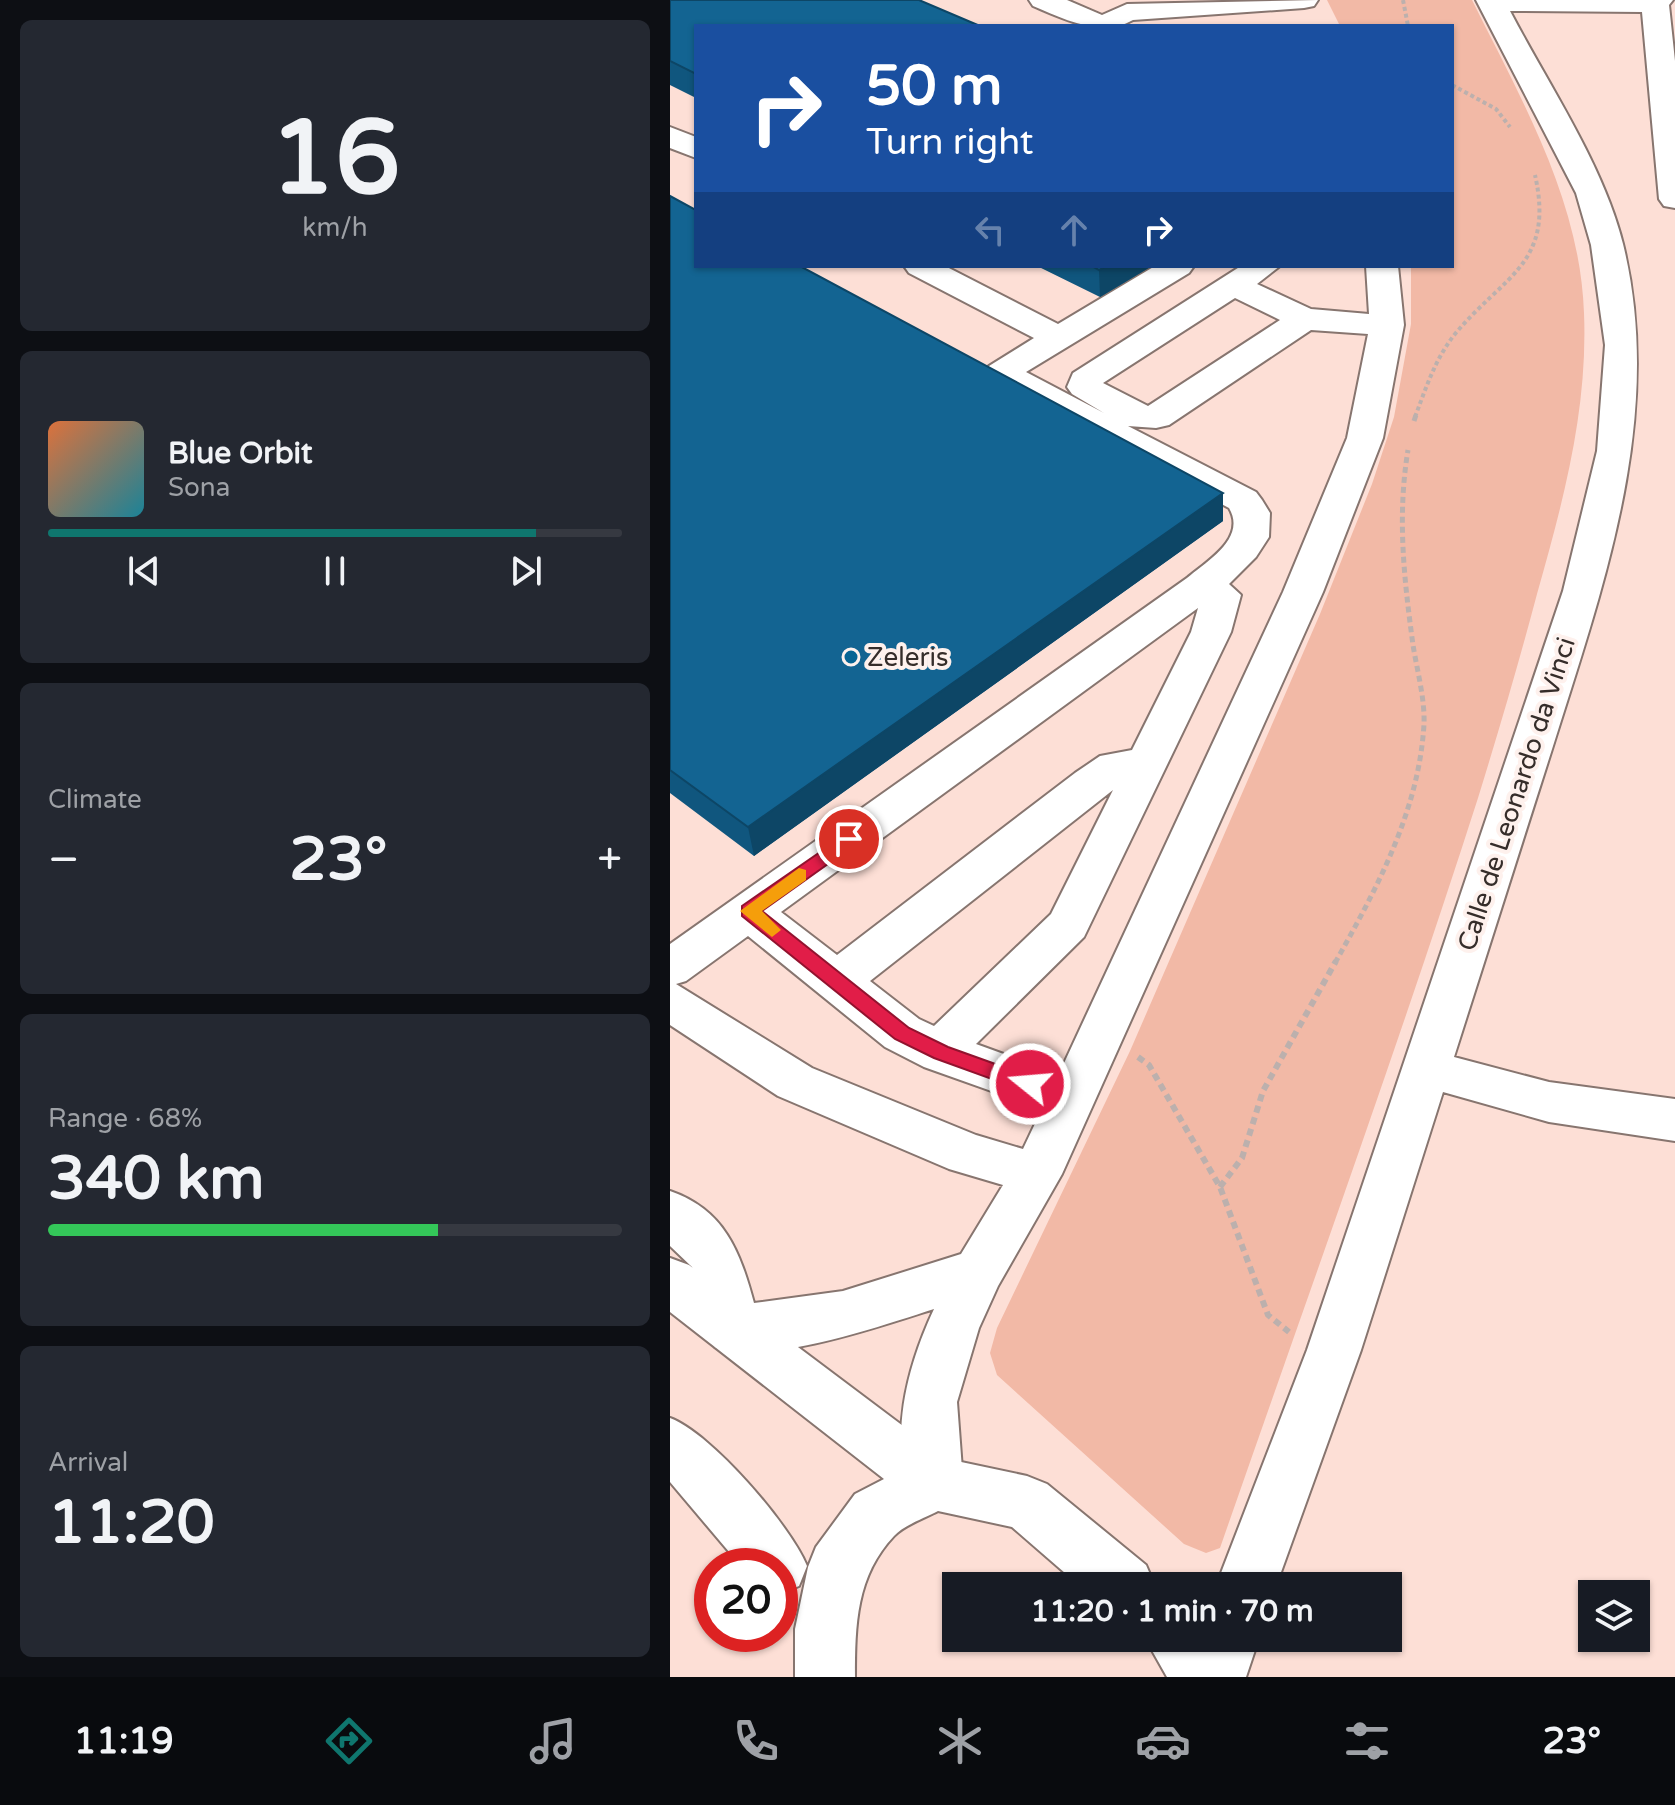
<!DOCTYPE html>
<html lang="en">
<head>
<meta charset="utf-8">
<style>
	body { margin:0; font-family:"Varela Round",sans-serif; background:#242831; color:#f1f3f6; height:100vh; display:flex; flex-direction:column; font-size:30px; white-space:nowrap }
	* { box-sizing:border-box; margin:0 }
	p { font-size:26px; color:#9ea1a6 }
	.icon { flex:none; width:44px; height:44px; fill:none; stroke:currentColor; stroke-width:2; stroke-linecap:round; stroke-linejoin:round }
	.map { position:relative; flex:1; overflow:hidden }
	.sheet { display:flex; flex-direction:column; gap:20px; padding:20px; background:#0d0f14; width:670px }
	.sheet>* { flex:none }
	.guide { position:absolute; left:24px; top:24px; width:760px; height:244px; border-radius:0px; box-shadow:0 2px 6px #0004; background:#1a4fa0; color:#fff; overflow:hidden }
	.tools { position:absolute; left:908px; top:1580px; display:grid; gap:16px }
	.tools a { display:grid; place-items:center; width:72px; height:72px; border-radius:0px; background:#171b24; box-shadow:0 2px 6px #0004; font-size:40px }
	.speed { position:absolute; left:24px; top:1548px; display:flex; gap:16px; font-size:40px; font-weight:700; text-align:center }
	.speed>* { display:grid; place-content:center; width:104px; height:104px; border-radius:50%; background:#171b24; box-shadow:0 2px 6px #0004; line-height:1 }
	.speed .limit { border:12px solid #d22; background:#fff; color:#111 }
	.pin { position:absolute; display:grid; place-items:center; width:68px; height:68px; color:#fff; margin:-34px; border:4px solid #fff; border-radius:50%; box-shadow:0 2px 8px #0007 }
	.me { position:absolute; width:88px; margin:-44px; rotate:287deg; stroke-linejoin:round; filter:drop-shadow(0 0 6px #0008) }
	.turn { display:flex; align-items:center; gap:28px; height:168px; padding:0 40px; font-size:36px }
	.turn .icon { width:104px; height:104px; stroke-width:2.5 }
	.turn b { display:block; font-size:56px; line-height:68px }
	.lanes { display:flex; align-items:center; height:76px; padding:0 40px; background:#0003; justify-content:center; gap:40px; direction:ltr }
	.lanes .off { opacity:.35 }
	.big { font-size:60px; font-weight:700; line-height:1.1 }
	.sheet .widget { flex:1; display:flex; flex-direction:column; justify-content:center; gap:12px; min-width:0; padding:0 28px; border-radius:12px; background:#242831 }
	.sheet .dial { align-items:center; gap:0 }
	.dial b { font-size:104px; line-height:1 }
	.song { display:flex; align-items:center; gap:24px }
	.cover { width:96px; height:96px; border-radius:12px; background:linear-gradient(135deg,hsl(20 70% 55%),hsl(190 70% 35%)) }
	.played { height:8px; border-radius:4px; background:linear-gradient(90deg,#0f766e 85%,#363941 85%) }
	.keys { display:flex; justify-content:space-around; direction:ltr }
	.heat { display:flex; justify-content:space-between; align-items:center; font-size:44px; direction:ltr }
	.charge { height:12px; border-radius:6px; background:linear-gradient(90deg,#34c759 68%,#363941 0) }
	.trip { position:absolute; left:272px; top:1572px; width:460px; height:80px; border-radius:0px; background:#171b24; box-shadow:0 2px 6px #0004; font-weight:700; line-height:80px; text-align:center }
	.tabs { display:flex; height:128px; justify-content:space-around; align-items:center; background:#090b0e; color:#9ea1a6 }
	.tabs .icon { width:56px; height:56px }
	.tabs .current { color:#0f766e }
	.tabs b { font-size:36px; color:#f1f3f6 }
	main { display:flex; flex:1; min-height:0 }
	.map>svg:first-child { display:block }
	.built { fill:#fddfd6; fill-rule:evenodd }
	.green { fill:#f2b9a6 }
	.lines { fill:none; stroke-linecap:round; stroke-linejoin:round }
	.minor-casing { stroke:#87756f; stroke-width:4 }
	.major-casing { stroke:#87756f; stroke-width:4 }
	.path-far2 { stroke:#bcb0ad; stroke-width:4; stroke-dasharray:4 3; stroke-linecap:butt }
	.path-far1 { stroke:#bcb0ad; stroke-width:5; stroke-dasharray:6 4; stroke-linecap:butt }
	.path { stroke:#bcb0ad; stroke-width:6; stroke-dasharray:7 5; stroke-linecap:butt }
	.minor { fill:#fff; fill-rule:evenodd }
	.major { fill:#fff; fill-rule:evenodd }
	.wall { fill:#10567e }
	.shaded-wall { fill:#0d4666 }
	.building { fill:#136492; stroke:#0d4666; stroke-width:2 }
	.route { fill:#e11d48; stroke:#92132f; stroke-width:2 }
	.slow { fill:#f59e0b }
	.poi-dot { fill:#076494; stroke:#fef1ed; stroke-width:3 }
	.labels { text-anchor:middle; stroke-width:8; stroke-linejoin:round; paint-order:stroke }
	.poi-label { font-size:26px; fill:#352d2a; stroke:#fef1ed; text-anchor:start }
	.street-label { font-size:26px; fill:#352d2a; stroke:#fef1ed }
</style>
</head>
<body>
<main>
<section class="sheet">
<div class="widget dial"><b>16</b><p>km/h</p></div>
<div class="widget">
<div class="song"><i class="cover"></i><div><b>Blue Orbit</b><p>Sona</p></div></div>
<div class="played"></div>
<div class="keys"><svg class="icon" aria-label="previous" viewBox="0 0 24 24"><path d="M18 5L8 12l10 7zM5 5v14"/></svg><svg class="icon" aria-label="pause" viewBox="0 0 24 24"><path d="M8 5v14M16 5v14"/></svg><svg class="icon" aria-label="next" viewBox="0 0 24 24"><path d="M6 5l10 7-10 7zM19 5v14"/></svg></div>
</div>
<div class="widget"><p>Climate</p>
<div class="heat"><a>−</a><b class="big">23°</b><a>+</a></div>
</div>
<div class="widget"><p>Range · 68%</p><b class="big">340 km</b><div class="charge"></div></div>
<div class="widget"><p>Arrival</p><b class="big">11:20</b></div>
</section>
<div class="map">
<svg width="1005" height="1677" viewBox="0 0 1005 1677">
	<rect width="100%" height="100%" fill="#fef1ed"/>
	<path class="built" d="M0,0H1005V1677H0ZM26,26H782V266H26ZM42,1566H110V1634H42ZM286,1586H718V1638H286ZM922,1594H966V1638H922Z"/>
	<path class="green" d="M657,0H802C851,99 910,199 914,313C918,410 893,502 867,594C849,662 829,730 808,798C727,1050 637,1298 550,1548L536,1553L514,1544L327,1375L320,1353L327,1328L460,1051L650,614L702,484L724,417L741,324V266H782V26H670Z"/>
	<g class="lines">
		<defs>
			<path id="minor" d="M359,0H397L432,15L457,4L648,0L644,6L634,8L463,20C431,38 394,19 363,6Z
				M806,0H1003L999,5L1005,61V208L994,206L989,199L972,12L840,11C878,84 933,164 953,244C995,415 934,584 883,746C850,849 817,953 784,1057L879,1082L1005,1099V1141L879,1122L773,1092L691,1350L606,1586H546L637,1350L893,591L927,451L935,345L921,245L906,193Z
				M0,127L26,137V158L0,148Z
				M234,266H275L388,324L485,266H524L519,273L356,372L434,413L402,394L397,387L403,373L571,266H610L587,284L641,309L699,314L696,266H728L734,325L713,438L653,592L392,1174L328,1286L309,1328L287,1402L293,1483L284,1502L264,1510L244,1502C217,1441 237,1367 264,1309C211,1326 97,1366 45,1347L22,1267L0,1246V1191C55,1210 70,1252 84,1303L173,1291L291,1254L333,1185L279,1169L108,1096L0,1025V944L517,578C537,561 577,538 559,508L319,380L314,373L319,366L364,338L239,273ZM565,298L610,320L478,406L433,383ZM641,330L698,334L677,438L613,592L389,1074L306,1044L414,937L561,632L571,595L559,584L586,557L599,537L600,513L592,500L586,492L458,426L486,428L499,425ZM528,608L521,632L462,750L430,756L405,773L167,955L111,912ZM443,790L381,914L264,1026L249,1019L200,981ZM78,936L215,1047L254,1067L372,1109L353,1149L306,1135L142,1068L6,984L16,981Z
				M529,1638H589L576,1677H516Z"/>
			<path id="major" d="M0,1258L19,1265L277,1459L357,1476L377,1484L476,1565L485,1586H410L342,1527L268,1511C255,1518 234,1525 224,1536C186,1576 185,1625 185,1677H125V1629L138,1567L146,1547L185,1494L214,1479L0,1312Z
				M0,1418C41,1433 120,1525 137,1566L129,1586L110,1594V1566H71L0,1482Z
				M475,1638H542L556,1655L564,1677H497Z"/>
		</defs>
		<use href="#minor" class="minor-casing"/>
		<use href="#major" class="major-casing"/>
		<path class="path-far2" d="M733,0L738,26
			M782,85L826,109L840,127
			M745,417C756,388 765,359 785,334C834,275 885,264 865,175"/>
		<path class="path-far1" d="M744,421L746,415
			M665,963C707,888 749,811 754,724C755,699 747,670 743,645C734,579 727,516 738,450"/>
		<path class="path" d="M468,1057L479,1065L550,1187L598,1315L619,1332
			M550,1187L572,1158L593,1091L666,961"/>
		<use href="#minor" class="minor"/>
		<use href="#major" class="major"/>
	</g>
	<path class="wall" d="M0,0L26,26V98L0,85Z
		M0,196L553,521L84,856L0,793Z
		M367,266H482L430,297Z"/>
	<path class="shaded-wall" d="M436,266H482L430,297L429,270Z
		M553,493V521L84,856L78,827Z"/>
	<path class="building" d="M0,0H249L310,26H26V74L0,61Z
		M0,196L26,210V266H130L553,493L78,827L0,770Z
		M422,266H436L429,270Z"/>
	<path class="route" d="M179,832L186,834V844L92,911L239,1028L278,1047L367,1079L370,1084L367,1090H352L264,1058L225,1039L72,916V906Z"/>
	<path class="slow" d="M129,868L136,870V880L92,911L111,930L102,937L70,911Z"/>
	<circle class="poi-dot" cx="181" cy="657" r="8"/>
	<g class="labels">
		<g class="poi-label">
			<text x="197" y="666">Zeleris</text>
		</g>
		<g class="street-label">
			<text transform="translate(846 794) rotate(-72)" y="9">Calle de Leonardo da Vinci</text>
		</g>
	</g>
</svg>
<div class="tools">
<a><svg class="icon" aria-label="layers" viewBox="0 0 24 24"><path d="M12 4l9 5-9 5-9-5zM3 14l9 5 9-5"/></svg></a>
</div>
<div class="speed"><div class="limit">20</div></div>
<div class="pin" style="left:179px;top:839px;background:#d93025"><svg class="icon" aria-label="arrive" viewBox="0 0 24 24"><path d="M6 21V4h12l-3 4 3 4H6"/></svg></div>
<svg class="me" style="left:360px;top:1084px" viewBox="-20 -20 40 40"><circle r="17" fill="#e11d48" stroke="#fff" stroke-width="3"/><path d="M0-11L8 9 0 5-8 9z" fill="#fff"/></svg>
<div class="trip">11:20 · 1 min · 70 m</div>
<div class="guide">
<div class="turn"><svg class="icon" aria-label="right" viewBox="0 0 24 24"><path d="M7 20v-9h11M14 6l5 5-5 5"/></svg><div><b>50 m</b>Turn right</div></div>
<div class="lanes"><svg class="icon off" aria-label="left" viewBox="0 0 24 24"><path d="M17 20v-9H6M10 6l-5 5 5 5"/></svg><svg class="icon off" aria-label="ahead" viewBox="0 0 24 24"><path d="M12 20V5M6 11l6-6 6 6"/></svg><svg class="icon" aria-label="right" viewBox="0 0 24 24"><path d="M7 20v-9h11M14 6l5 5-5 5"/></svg></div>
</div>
</div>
</main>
<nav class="tabs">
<b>11:19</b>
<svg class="icon current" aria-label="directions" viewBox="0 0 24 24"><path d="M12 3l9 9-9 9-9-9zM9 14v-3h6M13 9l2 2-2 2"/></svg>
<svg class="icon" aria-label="music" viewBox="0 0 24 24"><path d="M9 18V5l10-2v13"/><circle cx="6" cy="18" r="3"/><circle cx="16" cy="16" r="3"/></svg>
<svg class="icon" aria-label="phone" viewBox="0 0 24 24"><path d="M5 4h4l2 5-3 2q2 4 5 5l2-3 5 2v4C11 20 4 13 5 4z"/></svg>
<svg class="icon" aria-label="climate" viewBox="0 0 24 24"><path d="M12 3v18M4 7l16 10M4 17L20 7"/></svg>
<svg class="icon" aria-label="car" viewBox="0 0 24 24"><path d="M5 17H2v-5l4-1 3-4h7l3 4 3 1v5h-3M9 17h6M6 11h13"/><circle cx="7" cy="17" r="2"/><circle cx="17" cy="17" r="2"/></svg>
<svg class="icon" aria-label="filters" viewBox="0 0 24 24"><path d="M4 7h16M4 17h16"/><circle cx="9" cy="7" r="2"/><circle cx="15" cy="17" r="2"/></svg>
<b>23°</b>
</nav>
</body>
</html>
